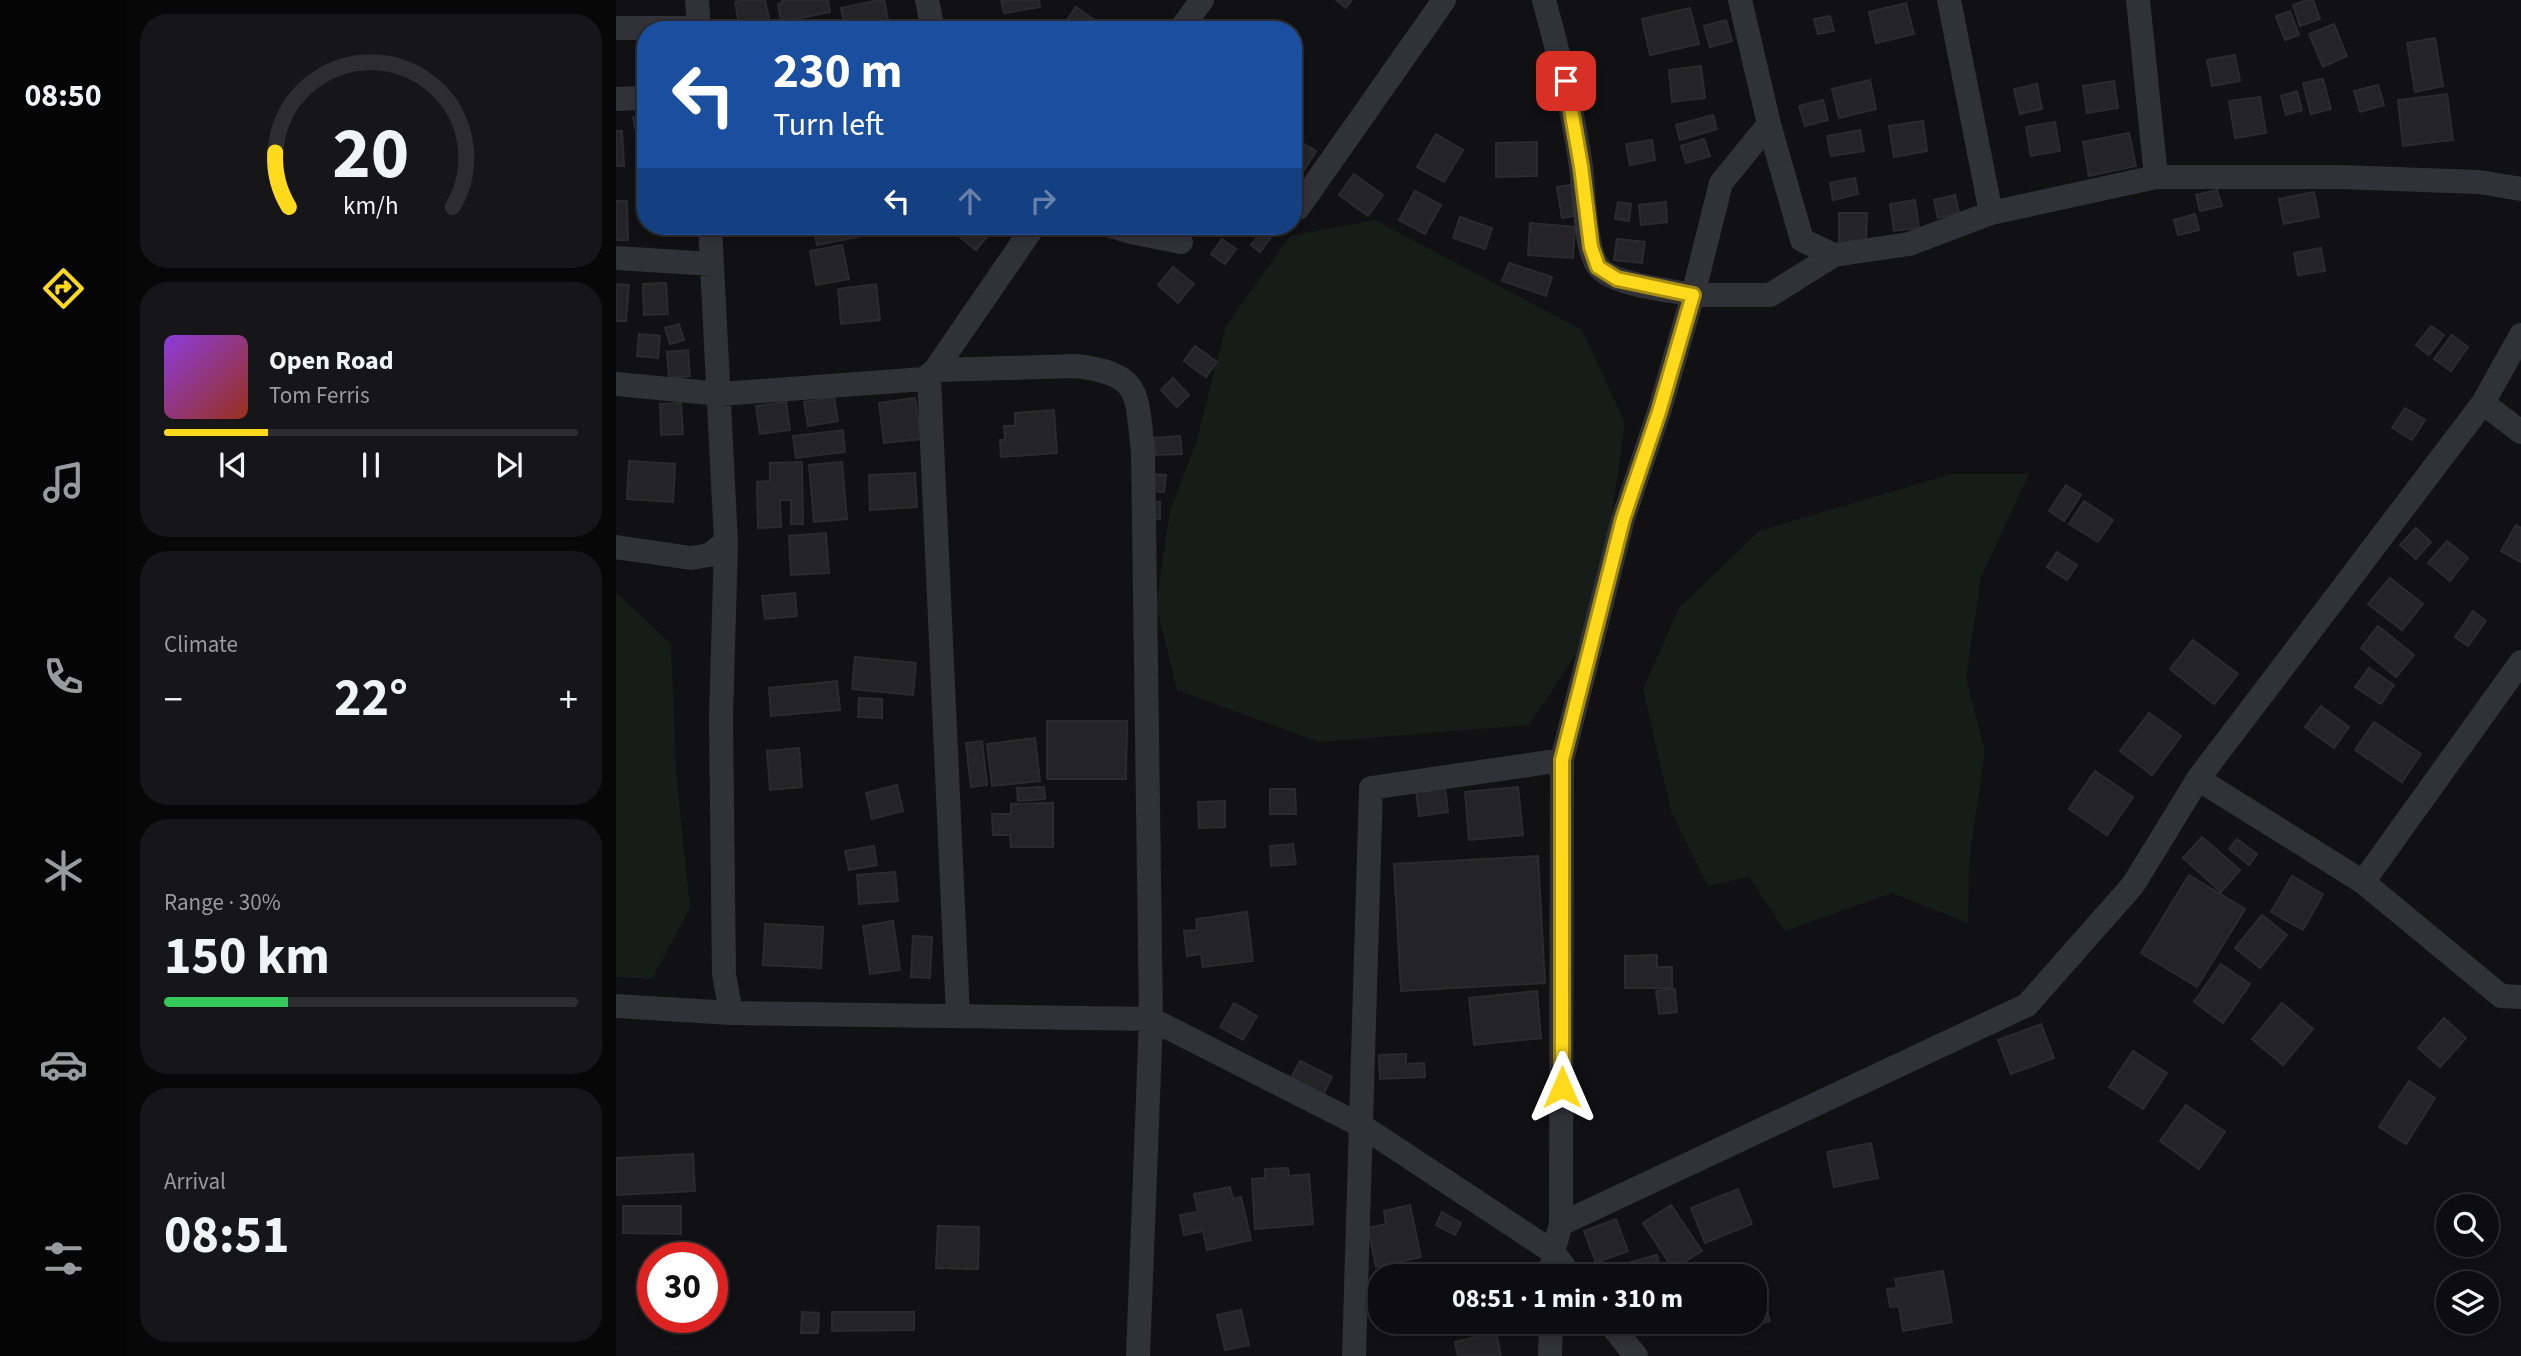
<!DOCTYPE html>
<html lang="en">
<head>
<meta charset="utf-8">
<style>
	body { margin:0; font-family:"Source Sans 3",sans-serif; background:#161517; color:#f1f3f6; height:100vh; display:flex; flex-direction:column; font-size:26px; white-space:nowrap }
	* { box-sizing:border-box; margin:0 }
	p { font-size:23px; color:#9a9b9e }
	.icon { flex:none; width:38px; height:38px; fill:none; stroke:currentColor; stroke-width:2; stroke-linecap:round; stroke-linejoin:round }
	.map { position:relative; flex:1; overflow:hidden }
	.sheet { display:flex; flex-direction:column; gap:14px; padding:14px; background:#070708; width:490px }
	.sheet>* { flex:none }
	.banner { position:absolute; left:21px; top:21px; width:665px; height:214px; border-radius:28px; box-shadow:0 4px 10px #0003,0 0 0 2px #2d2c2e; background:#1a4fa0; color:#fff; overflow:hidden }
	.controls { position:absolute; left:1820px; top:1194px; display:grid; gap:14px }
	.controls a { display:grid; place-items:center; width:63px; height:63px; border-radius:50%; background:#0d0c0e; box-shadow:0 4px 10px #0003,0 0 0 2px #2d2c2e; font-size:35px }
	.speed { position:absolute; left:21px; top:1242px; display:flex; gap:14px; font-size:35px; font-weight:700; text-align:center }
	.speed>* { display:grid; place-content:center; width:91px; height:91px; border-radius:50%; background:#0d0c0e; box-shadow:0 4px 10px #0003,0 0 0 2px #2d2c2e; line-height:1 }
	.speed .limit { border:10px solid #d22; background:#fff; color:#111 }
	.pin { position:absolute; display:grid; place-items:center; width:60px; height:60px; color:#fff; margin:-30px; border-radius:14px; box-shadow:0 4px 10px #0006 }
	.me { position:absolute; width:77px; margin:-38px; rotate:0deg; stroke-linejoin:round; filter:drop-shadow(0 0 5px #0008) }
	.turn { display:flex; align-items:center; gap:24px; height:147px; padding:0 21px; font-size:32px }
	.turn .icon { width:91px; height:91px; stroke-width:2.5 }
	.turn b { display:block; font-size:49px; line-height:60px }
	.lanes { display:flex; align-items:center; height:66px; padding:0 21px; background:#0003; justify-content:center; gap:35px; direction:ltr }
	.lanes .off { opacity:.35 }
	.big { font-size:52px; font-weight:700; line-height:1.1 }
	.sheet .tile { flex:1; display:flex; flex-direction:column; justify-content:center; gap:10px; min-width:0; padding:0 24px; border-radius:28px; background:#161517 }
	.sheet .dial { align-items:center; gap:0 }
	.dial svg { height:182px; overflow:visible; fill:none; stroke:#2d2c2e; stroke-width:7; stroke-linecap:round; text-anchor:middle }
	.dial text { fill:#f1f3f6; stroke:none }
	.song { display:flex; align-items:center; gap:21px }
	.cover { width:84px; height:84px; border-radius:10px; background:linear-gradient(135deg,hsl(270 70% 55%),hsl(10 70% 35%)) }
	.played { height:7px; border-radius:4px; background:linear-gradient(90deg,#ffda1c 25%,#2d2c2e 25%) }
	.keys { display:flex; justify-content:space-around; direction:ltr }
	.heat { display:flex; justify-content:space-between; align-items:center; font-size:38px; direction:ltr }
	.charge { height:10px; border-radius:5px; background:linear-gradient(90deg,#34c759 30%,#2d2c2e 0) }
	.trip { position:absolute; left:752px; top:1264px; width:399px; height:70px; border-radius:28px; background:#0d0c0e; box-shadow:0 4px 10px #0003,0 0 0 2px #2d2c2e; font-weight:700; line-height:70px; text-align:center }
	main { display:flex; flex:1; min-height:0 }
	.menu { display:flex; flex-direction:column; width:126px; justify-content:space-around; align-items:center; background:#050506; color:#9a9b9e }
	.menu .icon { width:49px; height:49px }
	.menu .active { color:#ffda1c }
	.menu b { font-size:32px; color:#f1f3f6 }
	.map>svg:first-child { display:block }
	.green { fill:#161d19 }
	.building { fill:#242326; stroke:#2b2a2e; stroke-width:2 }
	.lines { fill:none; stroke-linecap:round; stroke-linejoin:round }
	.minor { stroke:#313138; stroke-width:24 }
	.route-casing { stroke:#a68e12; stroke-width:18 }
	.route { stroke:#ffda1c; stroke-width:12 }
</style>
</head>
<body>
<main>
<nav class="menu">
<b>08:50</b>
<svg class="icon active" aria-label="directions" viewBox="0 0 24 24"><path d="M12 3l9 9-9 9-9-9zM9 14v-3h6M13 9l2 2-2 2"/></svg>
<svg class="icon" aria-label="music" viewBox="0 0 24 24"><path d="M9 18V5l10-2v13"/><circle cx="6" cy="18" r="3"/><circle cx="16" cy="16" r="3"/></svg>
<svg class="icon" aria-label="phone" viewBox="0 0 24 24"><path d="M5 4h4l2 5-3 2q2 4 5 5l2-3 5 2v4C11 20 4 13 5 4z"/></svg>
<svg class="icon" aria-label="climate" viewBox="0 0 24 24"><path d="M12 3v18M4 7l16 10M4 17L20 7"/></svg>
<svg class="icon" aria-label="car" viewBox="0 0 24 24"><path d="M5 17H2v-5l4-1 3-4h7l3 4 3 1v5h-3M9 17h6M6 11h13"/><circle cx="7" cy="17" r="2"/><circle cx="17" cy="17" r="2"/></svg>
<svg class="icon" aria-label="filters" viewBox="0 0 24 24"><path d="M4 7h16M4 17h16"/><circle cx="9" cy="7" r="2"/><circle cx="15" cy="17" r="2"/></svg>
</nav>
<section class="sheet">
<div class="tile dial"><svg viewBox="0 0 100 80">
<path d="M14 69A42 42 0 1 1 86 69"/>
<path d="M14 69A42 42 0 0 1 8 45" stroke="#ffda1c"/>
<text x="50" y="56" font-size="32" font-weight="700">20</text>
<text x="50" y="72" font-size="11">km/h</text>
</svg></div>
<div class="tile">
<div class="song"><i class="cover"></i><div><b>Open Road</b><p>Tom Ferris</p></div></div>
<div class="played"></div>
<div class="keys"><svg class="icon" aria-label="previous" viewBox="0 0 24 24"><path d="M18 5L8 12l10 7zM5 5v14"/></svg><svg class="icon" aria-label="pause" viewBox="0 0 24 24"><path d="M8 5v14M16 5v14"/></svg><svg class="icon" aria-label="next" viewBox="0 0 24 24"><path d="M6 5l10 7-10 7zM19 5v14"/></svg></div>
</div>
<div class="tile"><p>Climate</p>
<div class="heat"><a>−</a><b class="big">22°</b><a>+</a></div>
</div>
<div class="tile"><p>Range · 30%</p><b class="big">150 km</b><div class="charge"></div></div>
<div class="tile"><p>Arrival</p><b class="big">08:51</b></div>
</section>
<div class="map">
<svg width="1905" height="1356" viewBox="0 0 1905 1356">
	<rect width="100%" height="100%" fill="#111012"/>
	<path class="green" d="M759,220L966,330L1009,423L980,624L913,725L703,742L561,690L540,605L554,511L581,440L610,326L674,236Z
		M1335,474H1413L1365,577L1350,678L1369,752L1353,861L1352,923L1276,893L1169,931L1133,877L1092,886L1055,811L1027,689L1063,608L1143,531Z
		M0,592L55,644L60,771L74,908L36,979L0,977Z"/>
	<path class="building" d="M127,0H149L154,23L124,29L119,2Z
		M166,0H212L214,12L165,22L162,4L166,3Z
		M263,0H268L273,25L251,30H229L225,8Z
		M385,0H423L424,7L388,13Z
		M720,0H736L730,8Z
		M1691,0H1697L1704,19L1684,26L1677,5Z
		M1290,3L1298,34L1260,43L1253,12Z
		M460,7L491,29L490,30H444Z
		M1074,8L1083,44L1034,55L1026,19Z
		M1674,11L1683,35L1669,40L1660,16Z
		M1214,16L1218,31L1202,34L1198,19Z
		M1110,20L1116,41L1094,47L1088,26Z
		M1718,24L1731,56L1707,67L1693,34Z
		M1819,38L1827,86L1799,92L1791,43Z
		M1619,55L1624,81L1596,86L1591,60Z
		M1085,66L1089,98L1056,102L1053,70Z
		M1707,79L1715,109L1695,114L1687,83Z
		M1254,80L1260,109L1223,118L1216,89Z
		M1498,81L1502,108L1471,113L1467,86Z
		M1421,84L1426,109L1404,114L1398,89Z
		M1762,85L1768,105L1744,112L1738,91Z
		M1681,91L1686,110L1670,115L1665,96Z
		M1831,94L1837,140L1787,146L1782,100Z
		M1644,97L1650,133L1619,138L1613,101Z
		M1207,100L1212,120L1189,126L1183,106Z
		M30,114V142L22,143L17,117Z
		M1097,115L1101,129L1064,140L1060,125Z
		M1307,121L1311,151L1278,157L1273,126Z
		M1439,122L1444,151L1415,156L1410,127Z
		M1244,130L1248,151L1215,156L1211,136Z
		M0,131H6L8,166H0Z
		M1513,133L1520,166L1473,176L1467,142Z
		M820,134L847,150L828,182L801,167Z
		M678,138L700,151L688,170L677,164Z
		M1088,139L1094,156L1070,163L1065,146Z
		M1036,140L1039,160L1014,165L1010,144Z
		M921,142V176L880,177V143Z
		M30,148V178H29L22,150Z
		M738,174L767,195L752,216L723,195Z
		M1239,178L1242,194L1217,200L1214,183Z
		M959,184L964,215L946,218L941,187Z
		M1601,190L1606,206L1584,211L1580,195Z
		M799,191L825,205L809,234L783,220Z
		M1698,192L1703,217L1668,224L1663,199Z
		M1339,195L1343,213L1322,218L1318,200Z
		M1299,200L1303,228L1278,231L1274,204Z
		M0,201H11L12,240H0Z
		M1002,202L1015,204L1013,221L999,219Z
		M1050,202L1051,222L1025,225L1023,205Z
		M1223,213H1251L1250,243L1223,242Z
		M1579,214L1583,230L1562,235L1558,220Z
		M844,217L876,228L869,249L837,238Z
		M914,223L959,227L957,258L912,255Z
		M197,226H255L257,234L201,245Z
		M330,226H380L360,250Z
		M646,230L655,237L644,252L635,245Z
		M606,239L620,249L609,264L595,254Z
		M1001,239L1029,242L1026,263L998,260Z
		M226,245L233,279L200,285L194,251Z
		M1705,248L1709,271L1682,275L1678,253Z
		M893,263L936,277L930,296L886,281Z
		M557,267L578,284L562,303L542,285Z
		M50,283L52,314L28,315L27,284Z
		M0,284L13,285L10,321H0Z
		M260,284L264,320L225,324L222,289Z
		M63,324L68,340L54,344L49,328Z
		M1815,326L1828,335L1813,355L1800,345Z
		M23,334L44,336L42,358L21,356Z
		M1836,335L1852,347L1835,371L1818,359Z
		M579,346L601,362L590,377L568,361Z
		M72,350L74,376L53,378L51,352Z
		M557,378L573,395L561,407L545,390Z
		M218,397L222,421L192,426L188,402Z
		M299,398L305,439L268,443L263,403Z
		M170,402L174,430L144,434L140,406Z
		M65,403L67,434L45,435L44,404Z
		M1789,408L1809,420L1796,440L1776,428Z
		M438,410L441,453L385,457L384,440H389L388,426H399V413Z
		M227,430L229,452L180,458L177,436Z
		M564,436L566,454L540,455L538,438Z
		M13,461L59,464L57,502L11,499Z
		M186,462L187,524H175V500H164L165,527L142,528L141,482L154,481V463Z
		M226,462L231,519L198,522L193,465Z
		M299,473L301,507L254,510L253,475Z
		M534,474L550,475L548,492L533,491Z
		M1450,485L1465,495L1448,521L1433,511Z
		M1468,501L1497,520L1482,542L1453,524Z
		M533,502H544V519H533Z
		M1900,525L1905,528V562L1885,551Z
		M1800,528L1815,542L1800,559L1784,545Z
		M210,533L213,573L175,575L173,536Z
		M1831,541L1852,558L1834,581L1812,563Z
		M1441,552L1461,565L1451,580L1431,567Z
		M1774,578L1807,604L1786,630L1752,604Z
		M179,593L181,616L149,619L146,596Z
		M1857,611L1870,621L1852,646L1839,637Z
		M1762,626L1798,655L1780,677L1745,648Z
		M1577,640L1622,674L1598,704L1554,669Z
		M239,657L300,663L297,695L236,689Z
		M1753,668L1778,685L1765,704L1739,687Z
		M221,681L224,710L155,716L153,688Z
		M243,698L266,699V718L242,717Z
		M1705,706L1733,727L1718,748L1689,727Z
		M1533,713L1565,736L1536,775L1504,751Z
		M431,721H511L510,779H431Z
		M1758,722L1805,754L1786,782L1739,750Z
		M419,738L424,781L376,786L371,744Z
		M366,741L371,785L355,787L350,743Z
		M183,748L186,787L154,790L151,751Z
		M1479,771L1517,797L1491,835L1453,809Z
		M281,785L287,811L256,819L250,793Z
		M829,786L832,812L803,816L800,790Z
		M428,787L429,799L402,801L401,788Z
		M902,787L907,835L853,840L849,792Z
		M654,789H679L680,814H654Z
		M609,801V827L583,828L582,802Z
		M437,803V847H395L394,835H377L376,814H395V804Z
		M1586,837L1624,870L1605,892L1567,858Z
		M1621,839L1641,854L1633,865L1613,849Z
		M677,844L680,864L655,866L654,846Z
		M258,846L261,865L233,870L229,851Z
		M922,856L929,983L785,991L778,864Z
		M279,872L282,901L243,904L241,875Z
		M1573,875L1629,909L1581,987L1525,953Z
		M1676,876L1707,894L1687,930L1655,912Z
		M631,912L637,961L587,967L585,954L571,956L568,931L581,930L580,919Z
		M1646,915L1671,935L1644,968L1619,948Z
		M277,921L284,970L254,974L247,926Z
		M149,924L207,927L205,968L147,965Z
		M297,936L316,937L314,978L295,977Z
		M1041,955V967H1056V988H1009V956Z
		M1605,964L1634,984L1607,1023L1578,1002Z
		M1059,989L1061,1012L1043,1014L1040,991Z
		M921,991L925,1038L858,1045L853,998Z
		M618,1003L641,1016L627,1040L604,1027Z
		M1666,1003L1697,1029L1667,1065L1636,1039Z
		M1828,1018L1850,1038L1824,1067L1802,1048Z
		M1425,1024L1438,1058L1395,1074L1382,1040Z
		M1517,1051L1551,1073L1527,1109L1493,1087Z
		M790,1054V1064L808,1063L809,1077L764,1079L763,1055Z
		M684,1061L716,1077L706,1097L674,1080Z
		M1793,1081L1819,1098L1790,1144L1763,1127Z
		M1570,1105L1609,1132L1583,1169L1544,1141Z
		M1255,1143L1262,1178L1218,1187L1211,1152Z
		M77,1154L79,1191L0,1195V1158Z
		M672,1168L673,1176L693,1174L697,1224L639,1229L636,1179L649,1178V1169Z
		M614,1187L617,1199L625,1197L635,1240L591,1250L587,1231L568,1235L564,1215L582,1212L578,1194Z
		M1122,1189L1136,1224L1089,1243L1075,1208Z
		M794,1205L805,1257L760,1267L752,1228L770,1224L768,1211Z
		M1055,1205L1086,1251L1057,1269L1027,1223Z
		M7,1206H65V1234L7,1233Z
		M826,1212L845,1223L839,1235L820,1225Z
		M1000,1219L1012,1251L980,1263L968,1231Z
		M322,1226L363,1227L362,1269L320,1268Z
		M1041,1255L1045,1269L1018,1276L1015,1262Z
		M1327,1271L1336,1322L1287,1331L1283,1306L1274,1307L1271,1289L1281,1288L1279,1279Z
		M1149,1303L1154,1321L1130,1328L1128,1321H1139V1306Z
		M625,1310L633,1345L609,1350L601,1315Z
		M186,1312L203,1313L202,1333H185Z
		M216,1312H298V1330L216,1331Z
		M880,1332L885,1356H842L839,1342Z"/>
	<g class="lines">
		<path class="minor" d="M81,0L83,30
			M311,0L317,30
			M928,0C943,55 957,110 965,167C968,190 969,249 982,266C995,285 1055,290 1077,295L1043,412L1007,519L946,760L945,1224L937,1252L936,1268
			M1124,0L1153,124L1186,240L1218,255L1293,244L1375,213L1540,177H1723L1863,182L1905,189
			M1333,0L1375,213
			M1522,0L1540,177
			M0,28H83
			M564,30L586,0
			M0,99L30,98
			M1153,124L1105,183L1077,295H1154L1218,255
			M682,208L828,0
			M94,226L110,542L105,719L108,974L115,1013L535,1019L746,1126L937,1252L955,1276
			M495,226L515,232L565,242
			M0,258L96,264
			M319,370L460,366C527,374 520,394 527,452L535,1019L522,1356
			M313,377L342,1015
			M0,384L104,394L308,379L319,370L418,226
			M1867,403L1905,432
			M0,547L75,558L93,555L110,542
			M1582,779L1747,882L1885,996L1905,997
			M1747,882L1905,662
			M0,1006L115,1013
			M945,1224L1411,1005L1517,885L1582,779L1867,403L1905,335
			M992,1321L1020,1356
			M738,1356L755,788L946,760
			M934,1356L935,1321"/>
	</g>
	<g class="lines">
		<defs>
			<path id="route" d="M946,1087V760L1007,519L1043,412L1077,295L1001,279L982,267L975,247L965,166L950,81"/>
		</defs>
		<use href="#route" class="route-casing"/>
		<use href="#route" class="route"/>
	</g>
</svg>
<div class="controls">
<a><svg class="icon" aria-label="search" viewBox="0 0 24 24"><circle cx="10" cy="10" r="6"/><path d="M15 15l6 6"/></svg></a>
<a><svg class="icon" aria-label="layers" viewBox="0 0 24 24"><path d="M12 4l9 5-9 5-9-5zM3 14l9 5 9-5"/></svg></a>
</div>
<div class="speed"><div class="limit">30</div></div>
<div class="pin" style="left:950px;top:81px;background:#d93025"><svg class="icon" aria-label="arrive" viewBox="0 0 24 24"><path d="M6 21V4h12l-3 4 3 4H6"/></svg></div>
<svg class="me" style="left:946px;top:1087px" viewBox="-20 -20 40 40"><path d="M0-17L14 15 0 8-14 15z" fill="#ffda1c" stroke="#fff" stroke-width="4"/></svg>
<div class="trip">08:51 · 1 min · 310 m</div>
<div class="banner">
<div class="turn"><svg class="icon" aria-label="left" viewBox="0 0 24 24"><path d="M17 20v-9H6M10 6l-5 5 5 5"/></svg><div><b>230 m</b>Turn left</div></div>
<div class="lanes"><svg class="icon" aria-label="left" viewBox="0 0 24 24"><path d="M17 20v-9H6M10 6l-5 5 5 5"/></svg><svg class="icon off" aria-label="ahead" viewBox="0 0 24 24"><path d="M12 20V5M6 11l6-6 6 6"/></svg><svg class="icon off" aria-label="right" viewBox="0 0 24 24"><path d="M7 20v-9h11M14 6l5 5-5 5"/></svg></div>
</div>
</div>
</main>
</body>
</html>
